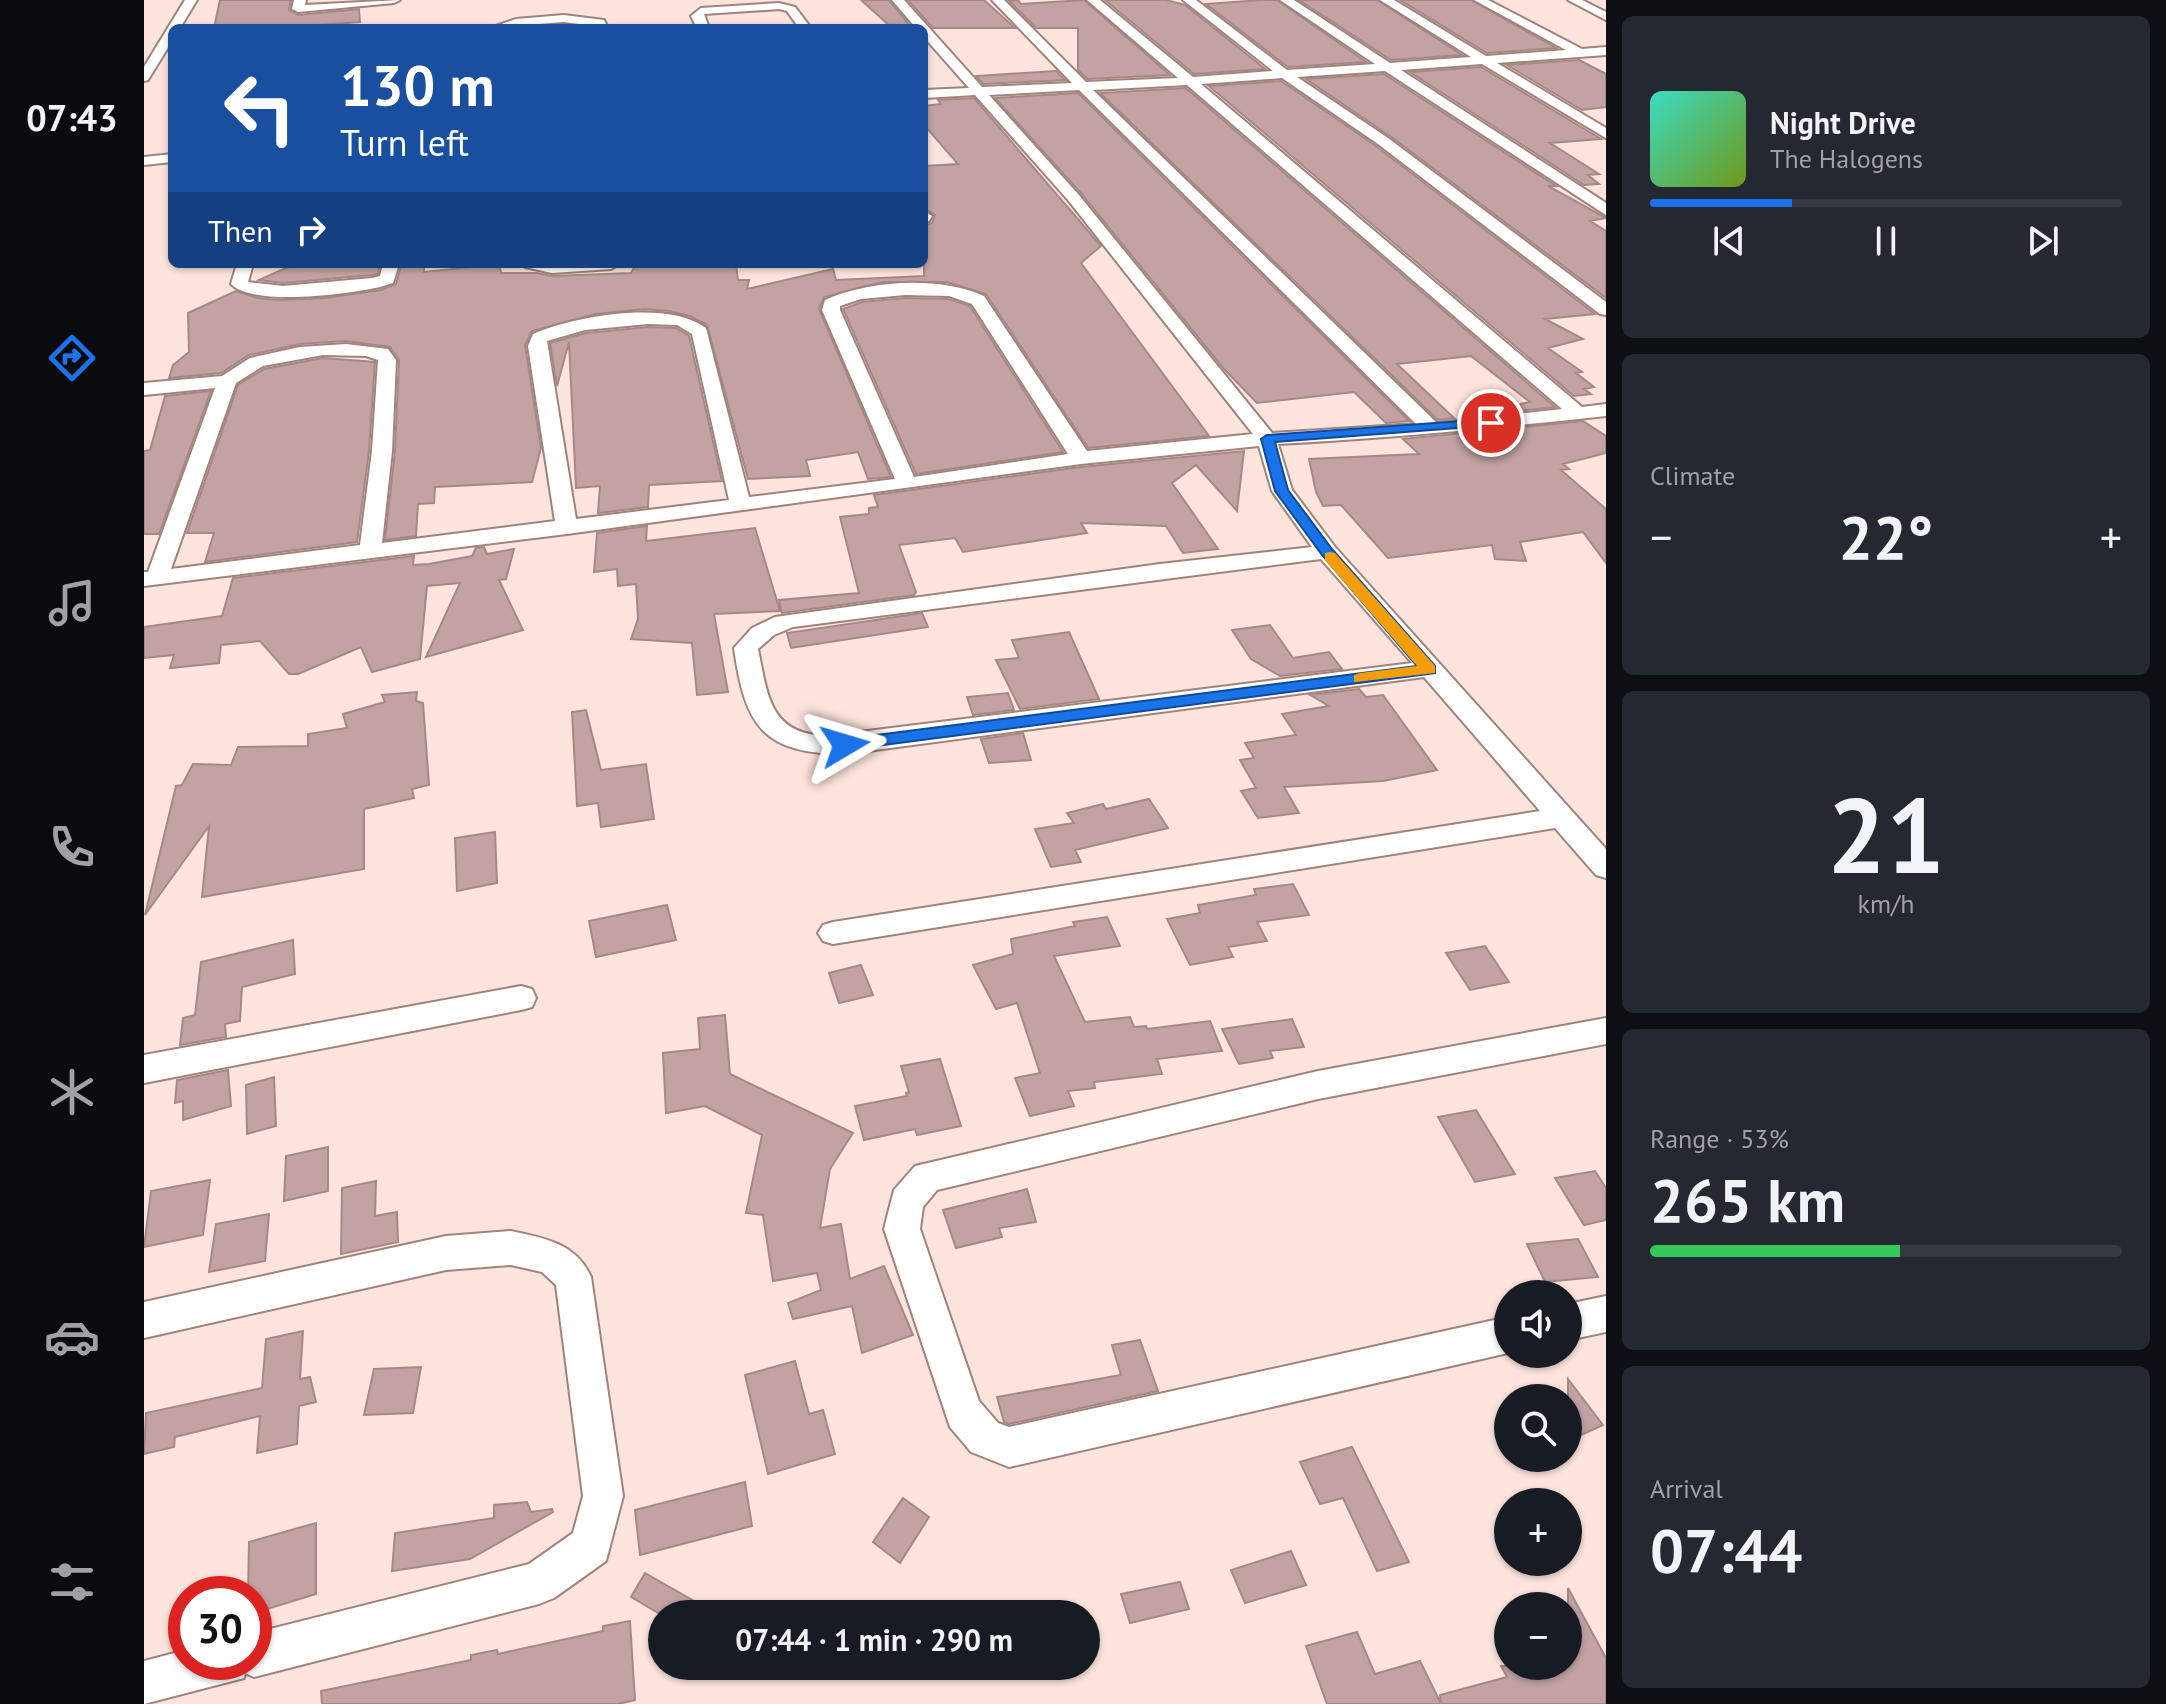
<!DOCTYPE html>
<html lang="en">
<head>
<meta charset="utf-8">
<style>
	body { margin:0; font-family:"PT Sans",sans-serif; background:#242831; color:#f1f3f6; height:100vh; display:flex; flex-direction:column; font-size:30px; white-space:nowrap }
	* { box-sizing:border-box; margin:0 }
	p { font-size:26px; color:#9ea1a6 }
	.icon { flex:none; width:44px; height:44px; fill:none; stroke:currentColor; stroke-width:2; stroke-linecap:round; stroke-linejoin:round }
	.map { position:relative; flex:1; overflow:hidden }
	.details { display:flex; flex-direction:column; gap:16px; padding:16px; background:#0d0f14; width:560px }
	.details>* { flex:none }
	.guide { position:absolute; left:24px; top:24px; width:760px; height:244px; border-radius:12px; box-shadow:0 2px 6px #0004; background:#1a4fa0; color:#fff; overflow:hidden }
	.fabs { position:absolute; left:1350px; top:1280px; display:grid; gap:16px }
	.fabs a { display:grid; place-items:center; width:88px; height:88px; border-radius:50%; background:#171b24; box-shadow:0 2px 6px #0004; font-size:40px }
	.speed { position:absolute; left:24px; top:1576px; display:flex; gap:16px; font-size:40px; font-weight:700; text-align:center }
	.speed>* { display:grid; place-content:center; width:104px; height:104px; border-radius:50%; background:#171b24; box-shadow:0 2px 6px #0004; line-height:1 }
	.speed .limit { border:12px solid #d22; background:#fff; color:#111 }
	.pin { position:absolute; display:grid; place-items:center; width:68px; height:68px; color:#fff; margin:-34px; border:4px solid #fff; border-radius:50%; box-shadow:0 2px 8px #0007 }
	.me { position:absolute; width:88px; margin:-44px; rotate:83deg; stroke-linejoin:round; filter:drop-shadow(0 0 6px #0008) }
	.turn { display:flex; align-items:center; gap:28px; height:168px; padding:0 40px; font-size:36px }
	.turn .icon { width:104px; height:104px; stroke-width:2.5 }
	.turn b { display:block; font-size:56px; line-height:68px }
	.then { display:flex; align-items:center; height:76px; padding:0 40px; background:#0003; gap:16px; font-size:30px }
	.big { font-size:60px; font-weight:600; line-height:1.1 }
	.details .card { flex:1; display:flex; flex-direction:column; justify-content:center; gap:12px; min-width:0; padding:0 28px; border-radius:12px; background:#242831 }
	.details .dial { align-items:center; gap:0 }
	.dial b { font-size:104px; line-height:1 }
	.song { display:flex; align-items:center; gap:24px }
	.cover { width:96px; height:96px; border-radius:12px; background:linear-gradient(135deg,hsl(170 70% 55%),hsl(80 70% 35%)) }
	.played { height:8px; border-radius:4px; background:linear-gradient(90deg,#1a73e8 30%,#363941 30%) }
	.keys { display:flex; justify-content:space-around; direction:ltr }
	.heat { display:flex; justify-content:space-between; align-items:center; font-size:44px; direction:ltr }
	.charge { height:12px; border-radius:6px; background:linear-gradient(90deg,#34c759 53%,#363941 0) }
	.trip { position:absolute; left:504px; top:1600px; width:452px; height:80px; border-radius:40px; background:#171b24; box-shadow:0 2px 6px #0004; font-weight:600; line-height:80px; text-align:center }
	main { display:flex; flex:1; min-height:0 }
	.tab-bar { display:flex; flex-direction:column; width:144px; justify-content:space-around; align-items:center; background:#090b0e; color:#9ea1a6 }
	.tab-bar .icon { width:56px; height:56px }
	.tab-bar .active { color:#1a73e8 }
	.tab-bar b { font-size:36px; color:#f1f3f6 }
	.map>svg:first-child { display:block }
	.building { fill:#c2a2a2; stroke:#a78888; stroke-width:2 }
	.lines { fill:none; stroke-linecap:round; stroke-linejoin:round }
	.street-casing { stroke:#a0837b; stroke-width:4 }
	.street { fill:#fff; fill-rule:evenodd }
	.route { fill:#1a73e8; stroke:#114b97; stroke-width:2 }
	.slow { fill:#f59e0b }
</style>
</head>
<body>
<main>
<nav class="tab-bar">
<b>07:43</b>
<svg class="icon active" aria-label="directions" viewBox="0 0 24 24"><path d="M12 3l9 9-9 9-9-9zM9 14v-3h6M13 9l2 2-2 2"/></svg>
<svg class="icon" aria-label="music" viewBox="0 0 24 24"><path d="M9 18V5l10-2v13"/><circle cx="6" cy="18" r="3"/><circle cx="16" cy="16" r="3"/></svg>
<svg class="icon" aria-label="phone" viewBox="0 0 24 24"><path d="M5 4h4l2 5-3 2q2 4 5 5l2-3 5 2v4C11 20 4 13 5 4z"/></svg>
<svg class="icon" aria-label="climate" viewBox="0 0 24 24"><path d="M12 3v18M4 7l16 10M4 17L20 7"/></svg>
<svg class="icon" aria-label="car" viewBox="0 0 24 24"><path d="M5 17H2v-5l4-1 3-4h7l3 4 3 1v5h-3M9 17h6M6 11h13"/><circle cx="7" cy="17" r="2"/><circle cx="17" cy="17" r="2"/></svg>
<svg class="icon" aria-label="filters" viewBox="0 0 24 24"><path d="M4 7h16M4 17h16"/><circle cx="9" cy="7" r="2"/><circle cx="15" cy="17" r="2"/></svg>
</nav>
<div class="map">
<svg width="1462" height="1704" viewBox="0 0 1462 1704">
	<rect width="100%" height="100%" fill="#fde4dc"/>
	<path class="building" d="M76,0H147L145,10L154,15L215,9L216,22L133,28H70Z
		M717,0H745L768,28H748Z
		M764,0H840L871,28H789Z
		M874,0L877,4L940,0L1026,75L943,79L934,70V28H892L865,1Z
		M961,0H1022L1041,5L1121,69L1050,74Z
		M1118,0H1133L1222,62L1144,67L1062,4Z
		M1155,0H1233L1318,55L1247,60Z
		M1256,0H1327L1412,48L1343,53Z
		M1435,60L1462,74V107L1438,110L1363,65Z
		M1337,67L1457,139L1406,143L1455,174L1444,175L1455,184L1440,185L1266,72Z
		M912,71L921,80L839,84L832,76Z
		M1240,74L1412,186H1404L1462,218L1446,221L1462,231V298L1246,136L1162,79Z
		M1137,81L1232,146L1451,314L1401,319L1439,339L1404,348L1438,372L1432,373L1450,387L1440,389L1447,394L1430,396L1065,86Z
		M1042,88L1411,407L1317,417L1386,402L1327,356L1253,364L1310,418L1294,420L956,93Z
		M934,93L1265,421L1242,423L1210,392L1113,403L1080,369L936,192L851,98Z
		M830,98L957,246L937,263L1065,436L944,448L842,294L803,282H739L680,297L675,309L747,477L724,479L714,452L662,460L666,476L604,479L563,325L546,316L525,311L501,309L451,314L388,331L381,345L397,448L388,482L291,487L290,503L274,504L272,536L241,540L251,451L255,360L246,347L202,341L156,344L105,355L77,373L25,378L29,365L45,352L44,313L92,291L114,298L136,300L181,298L237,290L252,284L257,267L280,265V272L355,264L357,273H393L408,276L487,273L492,264H592L594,280H605L603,289L689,269L692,280L780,276V226L788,223L791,215L780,208V166L814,164L780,125V106L797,104L794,100Z
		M151,264H236L234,274L228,275L139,283L115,280Z
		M761,298L804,299L826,306L919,452L772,474L699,309L718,302Z
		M504,327L532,328L545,336L578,481L505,485L504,507L454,513L456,486L432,488L425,342L413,386L406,343L442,333Z
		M179,358L231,362L225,451L213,542L61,562L70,533H43L94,385L120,369Z
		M67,391L15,534H0V451L6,450L21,396Z
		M1439,421L1462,436V453L1419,464L1425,469L1417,470L1462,509V563L1439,532L1376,542L1382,561L1351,559L1348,545L1244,558L1197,505L1179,506L1172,492L1165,459L1275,454L1259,439Z
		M1100,451L1093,511L1052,465L1028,483L1074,549L1039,553L1022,526L937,523L943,533L819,552L811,538L755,545L772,592L770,595L638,613L635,600L715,593L696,517L725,514V508L734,507L730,495L937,467Z
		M503,526L502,541L611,528L636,611L570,614L584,692L553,695L548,643L487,639L494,619L492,584L474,586L473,569L450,572L453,533Z
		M340,547L343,554L370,549L362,579L355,580L379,630L282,657L316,583L283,586L276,659L228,672L217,647L154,674H145L116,641L77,645L75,663L26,668L30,655L0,658V627L78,616L89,578L270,556L269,565L285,564L328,556L332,548Z
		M778,613L784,627L647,648L643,633Z
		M1126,625L1149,658L1185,652L1198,669L1136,676L1107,659L1088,630Z
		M925,632L955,699L876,709L852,660L875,658L868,640Z
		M1215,689L1222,697L1239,695L1293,770L1239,781L1140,787L1155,813L1114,818L1097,791L1112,788L1096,760L1110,758L1101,743L1152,735L1138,714L1185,706L1166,695Z
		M273,692L272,701L279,703L285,785L268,789L270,798L220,809V869L58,897L65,826L1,915L32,786L38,785L49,764L87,765L94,747L164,746V734L203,728L199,714L241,702L238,695Z
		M864,693L870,710L829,715L823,697Z
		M442,710L457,770L502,764L510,819L457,827L454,803L433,806L428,712Z
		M879,733L887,760L845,763L837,739Z
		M1005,799L1024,828L931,850L937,862L907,867L891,829L930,823L923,813L959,804L962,809Z
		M351,832L353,883L313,891L311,838Z
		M1149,884L1165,915L1113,922L1123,941L1084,947L1089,957L1046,965L1023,919L1056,913L1054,905L1112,895L1110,889Z
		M523,905L532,940L452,957L445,921Z
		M963,917L976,946L910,956L941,1022L986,1017L990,1027L1002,1026L1003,1029L1066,1021L1078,1051L1013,1059L1018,1074L950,1082L951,1088L924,1091L930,1106L886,1116L871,1078L896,1073L873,1003L852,1009L829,965L869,954L867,939L931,926L929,922Z
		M149,940L151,974L98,987L96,1021L81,1024L82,1037L36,1045L39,1018L51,1015L57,962Z
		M1341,946L1365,982L1326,990L1302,953Z
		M717,965L729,995L695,1003L685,973Z
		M581,1015L586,1074L709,1133L686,1169L676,1228L697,1224L706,1279L740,1266L769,1335L718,1353L708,1306L649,1319L644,1303L677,1290L673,1273L629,1281L619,1215L602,1213L618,1135L561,1106L522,1113L519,1053L556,1049L554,1018Z
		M1148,1019L1160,1047L1126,1051L1129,1058L1095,1064L1078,1029Z
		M796,1059L817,1126L773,1135L771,1129L720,1140L711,1106L763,1096L762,1093L765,1092L757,1066Z
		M84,1070L87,1106L39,1120V1101L31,1103L33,1080Z
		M130,1077L132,1126L103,1134L102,1085Z
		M1332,1110L1371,1174L1331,1182L1294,1117Z
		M184,1147V1191L140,1201L142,1156Z
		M1451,1171L1462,1188V1220L1440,1225L1411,1178Z
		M66,1180L59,1235L0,1247L7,1191Z
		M232,1181L231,1216L253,1212L254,1242L197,1254L198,1188Z
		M883,1189L892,1222L855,1228L858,1237L812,1248L799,1210Z
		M125,1214L121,1261L65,1272L72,1224Z
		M1434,1239L1454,1277L1401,1282L1383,1244Z
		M159,1331L156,1379L166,1377L172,1402L155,1406L153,1444L113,1453L116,1416L31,1437L30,1447L0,1454L2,1413L118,1388L122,1339Z
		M996,1340L1014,1391L865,1424L860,1422L853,1397L977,1375L968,1345Z
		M651,1361L665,1414L679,1410L691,1454L624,1474L601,1375Z
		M277,1367L269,1413L220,1415L230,1369Z
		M1424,1379L1459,1425L1424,1441Z
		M1208,1447L1265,1562L1233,1571L1199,1498L1176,1504L1156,1462Z
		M601,1482L608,1526L496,1555L491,1510Z
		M759,1498L785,1517L756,1563L729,1542Z
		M383,1502L387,1512L408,1509L409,1512L326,1559L248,1571L251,1533L350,1518V1505Z
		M172,1523V1594L110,1613V1594H104L105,1542Z
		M1147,1551L1162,1585L1101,1603L1087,1570Z
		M501,1573L573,1614H516L487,1597Z
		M1036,1582L1045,1609L986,1623L977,1594Z
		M1424,1588L1462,1658V1704H1183L1162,1646L1213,1632L1231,1674L1276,1661L1297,1704L1296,1695L1363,1677L1357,1666H1424Z
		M486,1621L491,1700L474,1704H178L177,1691L327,1660V1655L353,1650L354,1654L459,1631V1626Z"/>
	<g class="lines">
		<defs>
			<path id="street" d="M41,0H53L36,28H28V41L4,80L0,81V67Z
				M150,0H162L161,5L256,0L250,3L154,12L148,9Z
				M748,0H760L838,87L928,83L848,0H860L942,82L1034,78L943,0H956L1049,77L1129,71L1039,0H1052L1143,70L1231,64L1136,0H1150L1246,63L1327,57L1236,0H1250L1342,56L1422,50L1330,0H1344L1438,49L1462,47V55L1353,63L1462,128V138L1338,64L1257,70L1462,203V215L1241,71L1153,77L1244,138L1462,302V315L1456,314L1234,144L1138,78L1057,84L1438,407L1462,404V416C1353,428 1244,438 1134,444L1148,490L1191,547L1462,849V878L1452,875L1411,828L689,944L679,941L674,933L679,925L689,922L1396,811L1280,677L701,754C619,754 601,726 590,648L608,628L631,617L1016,564L1168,547L1128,491L1115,446L937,464L423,534L0,586V572H4L71,388L0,395V383L78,376L106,358L156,347L202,344L244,349L252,360L248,451L238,543L411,521L384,346L389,334C429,316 525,299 562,328L605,497L751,479L678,310L681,300C726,280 795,276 840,296L943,451L1109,434L924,200L831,95L780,98V90L825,88L780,37V28H772ZM1043,85L1418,409L1293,423L949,90ZM935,90L1272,424L1128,433L934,194L845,95ZM761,295L805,296L828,304L924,454L770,477L696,310V306L717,299ZM504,324L533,325L548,334L585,500L432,519L403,341L441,330ZM179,355L222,356L234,360L228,451L216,545L27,569L92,383L119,366ZM1177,559L1268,663L683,736C628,734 624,700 615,654L614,649L630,635L649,627Z
				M1424,0H1438L1462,12V20Z
				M635,3L651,7L667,28H655L643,11L635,9L560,14L565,28H553L547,16L557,8Z
				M420,15L460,20L464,28L420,22L346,28L372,19Z
				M28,154V162L0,165V157Z
				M780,211L788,216L785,221L780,223Z
				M93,264H109L104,282L139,286L228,278L236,276L239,264H255L249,283L236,287C205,294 109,307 87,284Z
				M379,264H475L467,269L408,273L381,267Z
				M377,986L388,989L392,998L388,1007L377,1010L0,1083V1055Z
				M1462,1018V1044L1174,1099L793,1190L779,1207L776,1229L835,1401L854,1423L865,1427L1364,1317V1353L865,1467L827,1452L806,1427L740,1229L750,1190L771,1166L1174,1071Z
				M367,1231C400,1238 432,1243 447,1277L479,1496L462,1561L410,1598L395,1604L110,1677L101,1673L100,1678L0,1704V1661L42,1650V1662H110V1633L385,1564L429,1533L439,1496L412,1285L398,1272L367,1265L302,1270L0,1338V1302L302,1236Z
				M1462,1296V1332L1424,1340V1304Z"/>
		</defs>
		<use href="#street" class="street-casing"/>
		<use href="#street" class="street"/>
	</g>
	<path class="route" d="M1347,419L1352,420V425L1131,442L1144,490L1188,549L1291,666V673L701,750L693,745L701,739L1273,666L1178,555L1131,491L1117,439L1123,435Z"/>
	<path class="slow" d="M1186,552L1191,553L1291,666V673L1210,682V675L1216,673L1273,666L1181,560V553Z"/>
</svg>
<div class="fabs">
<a><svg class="icon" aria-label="sound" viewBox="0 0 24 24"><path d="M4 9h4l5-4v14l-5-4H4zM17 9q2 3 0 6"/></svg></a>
<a><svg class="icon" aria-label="search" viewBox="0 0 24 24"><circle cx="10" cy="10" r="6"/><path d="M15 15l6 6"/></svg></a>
<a>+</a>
<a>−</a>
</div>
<div class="speed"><div class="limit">30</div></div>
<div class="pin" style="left:1347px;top:423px;background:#d93025"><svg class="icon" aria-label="arrive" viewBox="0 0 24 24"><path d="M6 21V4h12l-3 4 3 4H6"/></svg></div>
<svg class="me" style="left:701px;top:745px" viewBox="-20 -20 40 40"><path d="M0-17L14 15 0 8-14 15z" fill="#1a73e8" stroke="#fff" stroke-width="4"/></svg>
<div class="trip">07:44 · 1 min · 290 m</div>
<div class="guide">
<div class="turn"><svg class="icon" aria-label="left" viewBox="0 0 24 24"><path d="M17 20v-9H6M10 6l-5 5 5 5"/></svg><div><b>130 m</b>Turn left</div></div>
<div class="then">Then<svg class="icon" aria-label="right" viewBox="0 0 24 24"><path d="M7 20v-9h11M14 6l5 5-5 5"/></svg></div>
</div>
</div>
<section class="details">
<div class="card">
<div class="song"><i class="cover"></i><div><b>Night Drive</b><p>The Halogens</p></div></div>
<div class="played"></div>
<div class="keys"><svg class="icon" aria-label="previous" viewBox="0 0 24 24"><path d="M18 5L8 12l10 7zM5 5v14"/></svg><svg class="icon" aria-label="pause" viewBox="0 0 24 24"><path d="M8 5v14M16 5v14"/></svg><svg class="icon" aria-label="next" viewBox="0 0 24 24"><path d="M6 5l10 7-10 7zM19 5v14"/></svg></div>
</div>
<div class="card"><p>Climate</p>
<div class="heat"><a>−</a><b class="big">22°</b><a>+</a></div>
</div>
<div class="card dial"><b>21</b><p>km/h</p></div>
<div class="card"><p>Range · 53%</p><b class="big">265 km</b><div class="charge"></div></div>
<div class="card"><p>Arrival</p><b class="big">07:44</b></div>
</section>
</main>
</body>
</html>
